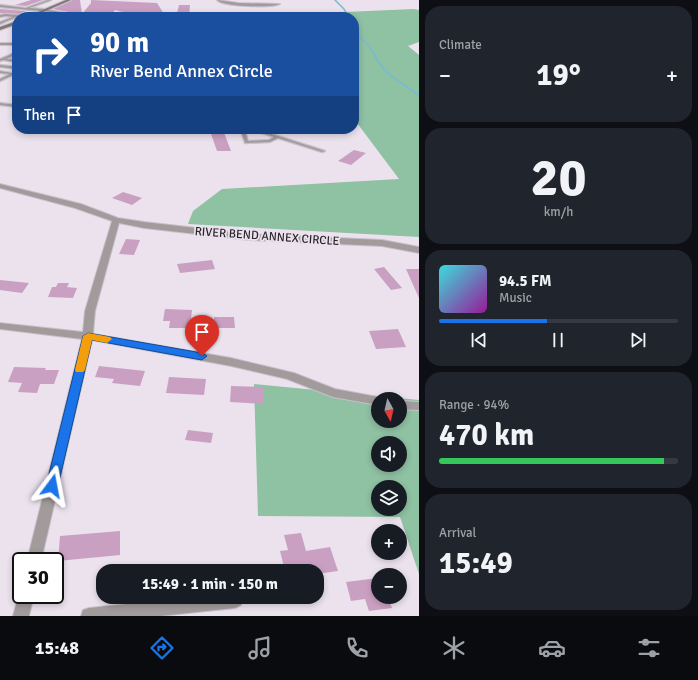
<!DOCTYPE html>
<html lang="en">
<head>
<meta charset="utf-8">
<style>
	body { margin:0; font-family:Signika,sans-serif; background:#20242c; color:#f1f3f6; height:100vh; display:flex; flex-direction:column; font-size:15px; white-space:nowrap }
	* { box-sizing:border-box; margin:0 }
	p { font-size:13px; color:#9ea1a6 }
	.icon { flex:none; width:22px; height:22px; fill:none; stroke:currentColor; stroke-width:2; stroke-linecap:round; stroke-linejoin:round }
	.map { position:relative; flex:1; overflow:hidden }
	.panel { display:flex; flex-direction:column; gap:6px; padding:6px; background:#0d0f14; width:279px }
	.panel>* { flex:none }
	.guide { position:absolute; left:12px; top:12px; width:347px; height:122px; border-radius:16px; box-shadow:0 2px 6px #0003; background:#1a4fa0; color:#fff; overflow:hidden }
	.needle { width:26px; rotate:172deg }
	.fabs { position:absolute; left:371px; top:392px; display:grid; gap:8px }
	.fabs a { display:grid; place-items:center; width:36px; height:36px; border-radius:50%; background:#171b24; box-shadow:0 2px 6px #0003; font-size:20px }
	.speed { position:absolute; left:12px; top:552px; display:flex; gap:8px; font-size:20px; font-weight:700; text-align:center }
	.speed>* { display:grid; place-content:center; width:52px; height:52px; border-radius:50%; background:#171b24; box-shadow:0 2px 6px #0003; line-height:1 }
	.speed .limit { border:2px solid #111; border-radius:6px; background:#fff; color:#111 }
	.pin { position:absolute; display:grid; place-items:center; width:34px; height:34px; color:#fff; margin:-41px -17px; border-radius:50% 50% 50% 0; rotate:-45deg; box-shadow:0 0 4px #0007 }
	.pin .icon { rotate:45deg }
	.me { position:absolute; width:44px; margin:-22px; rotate:13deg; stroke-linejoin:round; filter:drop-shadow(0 0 3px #0008) }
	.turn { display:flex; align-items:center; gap:14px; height:84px; padding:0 12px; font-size:18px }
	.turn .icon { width:52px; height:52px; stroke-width:2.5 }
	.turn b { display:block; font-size:28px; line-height:34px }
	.then { display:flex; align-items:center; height:38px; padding:0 12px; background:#0003; gap:8px; font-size:15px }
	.big { font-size:30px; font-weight:700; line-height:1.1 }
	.panel .widget { flex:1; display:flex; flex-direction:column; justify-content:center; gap:6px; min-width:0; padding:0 14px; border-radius:16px; background:#20242c }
	.panel .dial { align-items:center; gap:0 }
	.dial b { font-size:52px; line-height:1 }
	.song { display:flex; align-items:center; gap:12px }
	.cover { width:48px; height:48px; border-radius:6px; background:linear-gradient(135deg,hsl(180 70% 55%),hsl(300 70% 35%)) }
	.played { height:4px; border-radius:2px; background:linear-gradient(90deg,#1a73e8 45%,#363941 45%) }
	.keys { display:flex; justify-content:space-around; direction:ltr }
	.heat { display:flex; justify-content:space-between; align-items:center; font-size:22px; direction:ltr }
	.charge { height:6px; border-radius:3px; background:linear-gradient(90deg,#34c759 94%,#363941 0) }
	.trip { position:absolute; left:96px; top:564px; width:228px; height:40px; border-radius:16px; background:#171b24; box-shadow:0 2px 6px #0003; font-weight:700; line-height:40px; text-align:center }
	.tab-bar { display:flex; height:64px; justify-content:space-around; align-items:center; background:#090b0e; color:#9ea1a6 }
	.tab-bar .icon { width:28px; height:28px }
	.tab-bar .current { color:#1a73e8 }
	.tab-bar b { font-size:18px; color:#f1f3f6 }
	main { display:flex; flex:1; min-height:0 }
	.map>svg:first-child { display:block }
	.forest { fill:#8fc1a3; fill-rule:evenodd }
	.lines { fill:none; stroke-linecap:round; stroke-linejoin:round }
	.stream-far1 { stroke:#7dbbcb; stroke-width:1.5 }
	.stream { stroke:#7dbbcb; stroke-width:2 }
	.building { fill:#caa0c2 }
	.service-casing { stroke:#c8c0cb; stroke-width:2.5 }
	.minor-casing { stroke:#c8c0cb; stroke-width:2 }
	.secondary-casing { stroke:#c8c0cb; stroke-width:2 }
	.service { fill:#a29b9b; fill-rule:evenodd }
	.minor { fill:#a29b9b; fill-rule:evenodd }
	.secondary { fill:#817777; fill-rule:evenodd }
	.route { fill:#1a73e8; stroke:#114b97 }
	.slow { fill:#f59e0b }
	.labels { text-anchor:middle; stroke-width:3.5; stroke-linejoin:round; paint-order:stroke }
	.street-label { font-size:12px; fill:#2a272b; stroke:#ebe2ee }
</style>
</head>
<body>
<main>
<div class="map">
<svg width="419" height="616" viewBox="0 0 419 616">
	<rect width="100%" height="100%" fill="#ebe2ee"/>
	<path class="forest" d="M414,9L419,10V42L408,46L419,55V237L188,224L193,211L222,189L399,179L354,119V17H299L300,14Z
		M254,384L419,400V574L400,517L258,516ZM378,399H400V421H378ZM378,443H400V465H378ZM378,487H400V509H378Z"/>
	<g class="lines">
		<path class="stream-far1" d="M335,0L344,9L348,17
			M354,29L374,53"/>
		<path class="stream" d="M373,52C383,74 400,82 419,95"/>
	</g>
	<path class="building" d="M31,0H43L26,6L15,5Z
		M72,0H80L82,14L91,3V0L157,3L166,17H142L115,10L110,16L84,15L53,9Z
		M179,5H190L189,17H176Z
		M0,9L26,11L19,14L0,13Z
		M223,130L231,151H217L210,131Z
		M354,150L366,153L351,165L338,161Z
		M123,192L142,198L132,205L112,198Z
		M126,239L140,240L134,255L119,254Z
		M212,260L215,269L180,273L177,264Z
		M384,267L402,288L391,290L374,269Z
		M406,269H419V298Z
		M0,280L29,283L22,293L0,290Z
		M58,283H69L67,287L77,288L73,298L48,297L52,287H56Z
		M165,309L192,310L190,328H169L170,321H163Z
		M214,317H234L235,328H214Z
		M398,329L406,347L376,349L369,331Z
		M99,366L145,371L140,386L112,383L114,379L95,377Z
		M14,367L46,368L45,370H59L54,384H40L37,393L18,392L22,383L8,382Z
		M169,377L206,379L204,395L166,393Z
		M231,386L264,387V404L230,402Z
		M188,430L213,433L211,443L185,440Z
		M120,531V555L58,561L60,536Z
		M301,533L306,551L330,547L338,571L317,574V571H285L280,551L288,550L284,535Z
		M378,578V597H388L392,608L369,611L365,599L351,601L346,582Z"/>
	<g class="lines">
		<defs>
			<path id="service" d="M48,0H51L29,8L44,9L85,17H80L53,12L44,17H41L51,12L0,7V5L26,8Z
				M6,14L17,15L22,17H16L0,24V22L13,17L6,16L0,17V15Z
				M17,52V54L6,59L17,60V62L3,60L0,61V59Z
				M0,65L17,67V69L0,67Z
				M0,71L12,73L17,71V73L0,81V79L10,74L0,73Z
				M0,103L17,105V107L0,105Z
				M244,129H249L245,131L248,141L269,140L274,137L250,129H256L325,151L322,152L278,138L270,142L245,143L241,131Z"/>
			<path id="minor" d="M217,0L239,3L280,4C272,8 223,7 217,0Z
				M0,43H17V45H0Z
				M0,184L81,204L118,218L144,222L249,234L382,240L419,247V253L382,246L249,240L144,228L119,223L95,311L93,334L231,358L294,373L335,389L378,397L383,399H378V405L333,397L287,379L231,366L92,340L41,561H27L82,339L0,329V323L83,332L85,311L112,221L75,208L0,188Z
				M400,401L419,402V410L400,409Z
				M20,590L21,595H34L29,616H13Z
				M192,597H242L243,600L241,605L235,608L160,616H81L83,610L89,608Z"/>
			<path id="secondary" d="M66,0H71L32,17H26Z
				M17,21V24L0,30V27Z"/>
		</defs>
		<use href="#service" class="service-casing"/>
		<use href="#minor" class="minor-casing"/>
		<use href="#secondary" class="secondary-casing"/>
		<use href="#service" class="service"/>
		<use href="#minor" class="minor"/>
		<use href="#secondary" class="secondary"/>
	</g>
	<path class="route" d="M88,333L202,353L207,356L202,360L92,340L58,486L57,490L52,491L48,490L46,486L83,336Z"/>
	<path class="slow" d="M88,333L110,337L112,339L107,343L92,340L85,370L83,372H76L75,370L83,336Z"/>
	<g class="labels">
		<g class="street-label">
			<text transform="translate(267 236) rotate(4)" y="4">RIVER BEND ANNEX CIRCLE</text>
		</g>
	</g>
</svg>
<div class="fabs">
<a><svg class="needle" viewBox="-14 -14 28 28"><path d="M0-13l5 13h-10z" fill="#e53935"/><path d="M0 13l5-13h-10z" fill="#9ea1a6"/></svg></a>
<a><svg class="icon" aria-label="sound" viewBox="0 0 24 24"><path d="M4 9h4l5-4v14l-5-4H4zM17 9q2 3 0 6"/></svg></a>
<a><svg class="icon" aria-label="layers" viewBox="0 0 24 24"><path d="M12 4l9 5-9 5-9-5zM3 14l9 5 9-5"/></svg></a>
<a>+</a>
<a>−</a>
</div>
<div class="speed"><div class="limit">30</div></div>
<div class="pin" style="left:202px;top:356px;background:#d93025"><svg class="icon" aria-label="arrive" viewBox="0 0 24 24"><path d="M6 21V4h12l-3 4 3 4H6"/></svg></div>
<svg class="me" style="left:52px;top:486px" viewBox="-20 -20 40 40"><path d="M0-17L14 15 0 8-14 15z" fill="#1a73e8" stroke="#fff" stroke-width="4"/></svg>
<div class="trip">15:49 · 1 min · 150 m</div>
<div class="guide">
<div class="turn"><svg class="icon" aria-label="right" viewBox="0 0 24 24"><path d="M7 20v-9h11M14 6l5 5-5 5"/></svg><div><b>90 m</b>River Bend Annex Circle</div></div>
<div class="then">Then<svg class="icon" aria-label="arrive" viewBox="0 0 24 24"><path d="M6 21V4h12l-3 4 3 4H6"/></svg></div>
</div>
</div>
<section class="panel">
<div class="widget"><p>Climate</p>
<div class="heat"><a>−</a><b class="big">19°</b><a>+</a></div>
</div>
<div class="widget dial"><b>20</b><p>km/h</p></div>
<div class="widget">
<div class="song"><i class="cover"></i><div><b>94.5 FM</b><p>Music</p></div></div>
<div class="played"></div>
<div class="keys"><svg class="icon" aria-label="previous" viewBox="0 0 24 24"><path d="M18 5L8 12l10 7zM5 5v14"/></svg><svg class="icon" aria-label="pause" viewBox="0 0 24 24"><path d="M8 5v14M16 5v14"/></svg><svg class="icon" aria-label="next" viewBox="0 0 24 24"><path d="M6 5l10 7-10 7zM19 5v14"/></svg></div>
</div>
<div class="widget"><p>Range · 94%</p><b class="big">470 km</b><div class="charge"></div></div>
<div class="widget"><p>Arrival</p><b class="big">15:49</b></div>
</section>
</main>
<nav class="tab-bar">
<b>15:48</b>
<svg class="icon current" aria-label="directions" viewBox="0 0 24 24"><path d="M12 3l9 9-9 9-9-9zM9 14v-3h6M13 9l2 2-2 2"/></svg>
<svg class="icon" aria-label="music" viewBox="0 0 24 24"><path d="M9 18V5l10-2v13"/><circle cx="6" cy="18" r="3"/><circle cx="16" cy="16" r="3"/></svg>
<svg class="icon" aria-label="phone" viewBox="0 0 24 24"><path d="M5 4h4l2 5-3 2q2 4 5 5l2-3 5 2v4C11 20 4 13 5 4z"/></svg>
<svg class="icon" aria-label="climate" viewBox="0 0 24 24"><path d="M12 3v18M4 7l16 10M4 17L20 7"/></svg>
<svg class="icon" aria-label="car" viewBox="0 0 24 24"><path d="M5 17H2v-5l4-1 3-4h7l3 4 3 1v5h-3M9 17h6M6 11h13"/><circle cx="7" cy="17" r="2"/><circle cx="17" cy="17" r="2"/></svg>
<svg class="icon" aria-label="filters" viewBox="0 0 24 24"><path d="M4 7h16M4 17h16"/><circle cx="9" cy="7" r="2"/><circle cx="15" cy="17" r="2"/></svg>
</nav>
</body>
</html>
